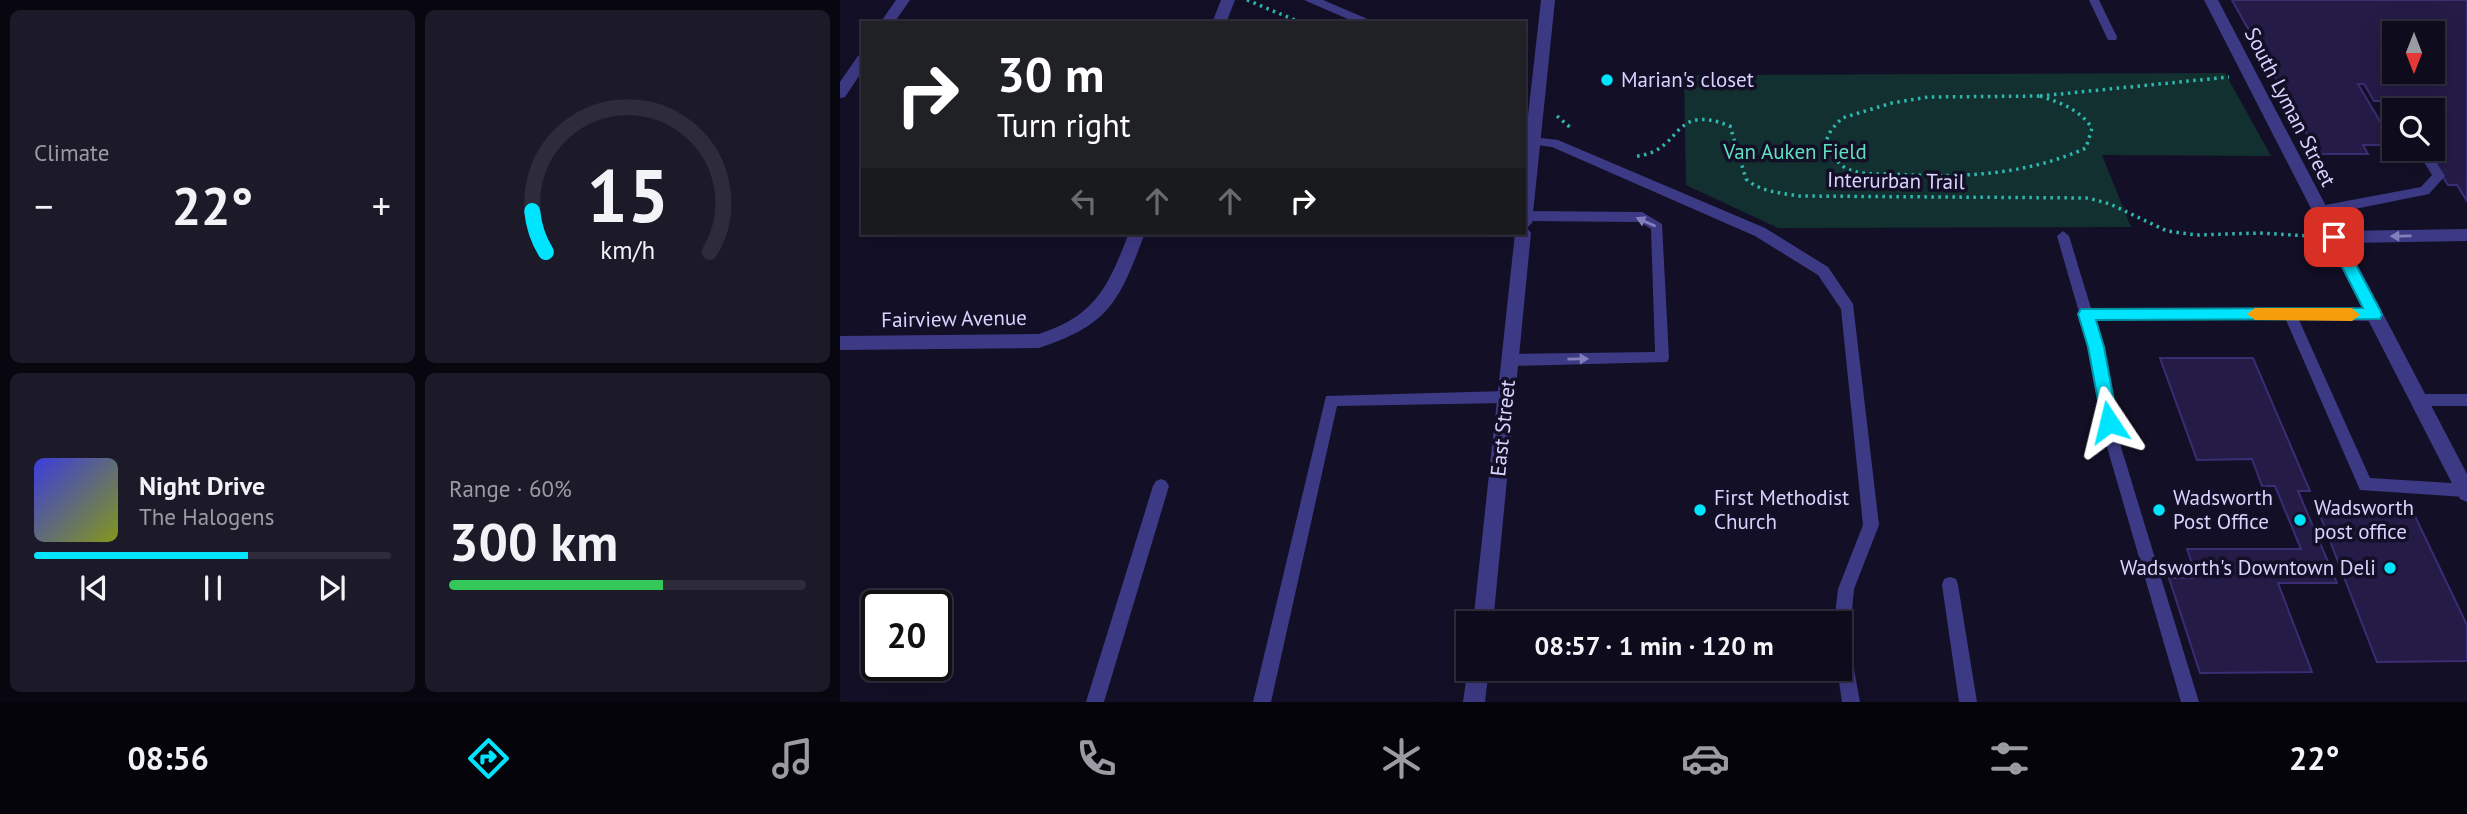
<!DOCTYPE html>
<html lang="en">
<head>
<meta charset="utf-8">
<style>
	body { margin:0; font-family:"PT Sans",sans-serif; background:#1c1929; color:#f1f3f6; height:100vh; display:flex; flex-direction:column; font-size:26px; white-space:nowrap }
	* { box-sizing:border-box; margin:0 }
	p { font-size:23px; color:#9b9ba3 }
	.icon { flex:none; width:38px; height:38px; fill:none; stroke:currentColor; stroke-width:2; stroke-linecap:round; stroke-linejoin:round }
	.map { position:relative; flex:1; overflow:hidden }
	.details { display:flex; flex-direction:column; gap:10px; padding:10px; background:#08060f; width:840px }
	.details>* { flex:none }
	.guide { position:absolute; left:21px; top:21px; width:665px; height:214px; border-radius:0px; box-shadow:0 7px 28px #0002,0 0 0 2px #2e2b3b; background:#202124; color:#fff; overflow:hidden }
	.needle { width:46px; rotate:180deg }
	.tools { position:absolute; left:1542px; top:21px; display:grid; gap:14px }
	.tools a { display:grid; place-items:center; width:63px; height:63px; border-radius:0px; background:#0e0b1c; box-shadow:0 7px 28px #0002,0 0 0 2px #2e2b3b; font-size:35px }
	.speed { position:absolute; left:21px; top:590px; display:flex; gap:14px; font-size:35px; font-weight:700; text-align:center }
	.speed>* { display:grid; place-content:center; width:91px; height:91px; border-radius:50%; background:#0e0b1c; box-shadow:0 7px 28px #0002,0 0 0 2px #2e2b3b; line-height:1 }
	.speed .limit { border:4px solid #111; border-radius:10px; background:#fff; color:#111 }
	.pin { position:absolute; display:grid; place-items:center; width:60px; height:60px; color:#fff; margin:-30px; border-radius:14px; box-shadow:0 4px 10px #0006 }
	.me { position:absolute; width:77px; margin:-38px; rotate:350deg; stroke-linejoin:round; filter:drop-shadow(0 0 5px #0008) }
	.turn { display:flex; align-items:center; gap:24px; height:147px; padding:0 21px; font-size:32px }
	.turn .icon { width:91px; height:91px; stroke-width:2.5 }
	.turn b { display:block; font-size:49px; line-height:60px }
	.lanes { display:flex; align-items:center; height:66px; padding:0 21px; background:#0003; justify-content:center; gap:35px; direction:ltr }
	.lanes .off { opacity:.35 }
	.big { font-size:52px; font-weight:700; line-height:1.1 }
	.details .widget { flex:1; display:flex; flex-direction:column; justify-content:center; gap:10px; min-width:0; padding:0 24px; border-radius:10px; background:#1c1929 }
	.details .dial { align-items:center; gap:0 }
	.dial svg { height:182px; overflow:visible; fill:none; stroke:#2e2b3b; stroke-width:7; stroke-linecap:round; text-anchor:middle }
	.dial text { fill:#f1f3f6; stroke:none }
	.song { display:flex; align-items:center; gap:21px }
	.cover { width:84px; height:84px; border-radius:10px; background:linear-gradient(135deg,hsl(240 70% 55%),hsl(70 70% 35%)) }
	.played { height:7px; border-radius:4px; background:linear-gradient(90deg,#00e5ff 60%,#2e2b3b 60%) }
	.keys { display:flex; justify-content:space-around; direction:ltr }
	.heat { display:flex; justify-content:space-between; align-items:center; font-size:38px; direction:ltr }
	.charge { height:10px; border-radius:5px; background:linear-gradient(90deg,#34c759 60%,#2e2b3b 0) }
	.details .tiles { flex:1; display:grid; gap:10px; grid-template-columns:repeat(2,1fr) }
	.trip { position:absolute; left:616px; top:611px; width:396px; height:70px; border-radius:0px; background:#0e0b1c; box-shadow:0 7px 28px #0002,0 0 0 2px #2e2b3b; font-weight:700; line-height:70px; text-align:center }
	.dock { display:flex; height:112px; justify-content:space-around; align-items:center; background:#06040b; color:#9b9ba3 }
	.dock .icon { width:49px; height:49px }
	.dock .on { color:#00e5ff }
	.dock b { font-size:32px; color:#f1f3f6 }
	main { display:flex; flex:1; min-height:0 }
	.map>svg:first-child { display:block }
	.green { fill:#12302f }
	.building { fill:#241b47; stroke:#3b2d73; stroke-width:2; fill-rule:evenodd }
	.lines { fill:none; stroke-linecap:round; stroke-linejoin:round }
	.path { stroke:#2fb8b0; stroke-width:3.5; stroke-dasharray:2.5 4.5; stroke-linecap:butt }
	.service { fill:#3d3a85; fill-rule:evenodd }
	.minor { fill:#3d3a85; fill-rule:evenodd }
	.oneway { fill:#837fbc }
	.route { fill:#00e5ff; stroke:#0095a6; stroke-width:2 }
	.slow { fill:#f59e0b }
	.poi-dot { fill:#00e5ff; stroke:#130f26; stroke-width:2.5 }
	.labels { text-anchor:middle; stroke-width:7; stroke-linejoin:round; paint-order:stroke }
	.poi-label { font-size:21px; fill:#d9d4ff; stroke:#130f26; text-anchor:start }
	.street-label { font-size:21px; fill:#d9d4ff; stroke:#130f26 }
	.park-label { font-size:21px; fill:#5fe0c0; stroke:#130f26 }
</style>
</head>
<body>
<main>
<section class="details">
<div class="tiles">
<div class="widget"><p>Climate</p>
<div class="heat"><a>−</a><b class="big">22°</b><a>+</a></div>
</div>
<div class="widget dial"><svg viewBox="0 0 100 80">
<path d="M14 69A42 42 0 1 1 86 69"/>
<path d="M14 69A42 42 0 0 1 8 51" stroke="#00e5ff"/>
<text x="50" y="56" font-size="32" font-weight="700">15</text>
<text x="50" y="72" font-size="11">km/h</text>
</svg></div>
<div class="widget">
<div class="song"><i class="cover"></i><div><b>Night Drive</b><p>The Halogens</p></div></div>
<div class="played"></div>
<div class="keys"><svg class="icon" aria-label="previous" viewBox="0 0 24 24"><path d="M18 5L8 12l10 7zM5 5v14"/></svg><svg class="icon" aria-label="pause" viewBox="0 0 24 24"><path d="M8 5v14M16 5v14"/></svg><svg class="icon" aria-label="next" viewBox="0 0 24 24"><path d="M6 5l10 7-10 7zM19 5v14"/></svg></div>
</div>
<div class="widget"><p>Range · 60%</p><b class="big">300 km</b><div class="charge"></div></div>
</div>
</section>
<div class="map">
<svg width="1627" height="702" viewBox="0 0 1627 702">
	<rect width="100%" height="100%" fill="#130f26"/>
	<path class="green" d="M1385,73L1431,156L1262,155L1291,227L938,228L846,185L844,75Z"/>
	<path class="building" d="M1392,0H1627V201L1617,185H1608L1585,149H1592V110H1561L1554,101H1534L1524,84H1518L1554,145H1523L1528,154H1478ZM1554,33H1592V72H1554Z
		M1320,358H1413L1470,491H1458L1497,583H1438L1472,672L1360,673L1329,578H1357L1347,549H1461L1435,486H1422L1412,459L1357,460Z
		M1478,510L1573,512L1627,625V661L1537,662Z"/>
	<g class="lines">
		<path class="path" d="M407,0L462,23
			M1200,96C1221,103 1239,109 1252,128L1246,148C1184,176 1118,178 1051,174C1036,174 1017,175 1004,167C995,161 990,151 986,141L991,130L1002,118L1052,103L1088,97Z
			M1200,96L1389,77
			M717,116L732,129
			M797,156C844,151 830,102 890,126L906,179C921,192 941,193 959,196L1248,198L1270,204L1327,231L1356,235L1420,233L1469,236"/>
		<path class="service" d="M1249,0H1259L1277,37L1276,40H1268Z
			M693,137L718,140L925,228L988,267L1013,304L1039,525L1014,589L1009,642L1020,702H1002L997,668H999V623H994L998,589L1023,525L1001,309L978,275L915,236L712,147L689,144V138Z
			M1576,149H1588L1605,176L1589,194L1480,216L1476,214L1474,211L1480,206L1581,187L1592,175Z
			M684,211L802,212L822,224L829,358L827,362L670,366L665,364L663,360L665,356L670,354L815,352L811,229L800,222L685,221Z
			M1223,231L1229,236L1251,308H1450L1539,311L1541,315L1539,319L1534,321L1459,320L1530,478L1627,484V496L1625,497L1520,490L1446,320H1255L1263,347L1281,447L1359,702H1341L1267,447L1249,347L1217,236Z
			M666,391L671,393L673,397L671,401L666,403L497,406L431,702H413L486,396Z
			M1578,394H1627V406H1578L1573,404L1571,400L1573,396Z
			M321,479L326,481L329,486L264,702H246L313,486L316,481Z
			M1110,577L1116,579L1118,585L1137,702H1119L1102,585L1104,579Z"/>
		<path class="minor" d="M56,0H70L54,23H40Z
			M381,0H395L386,23H372Z
			M464,0H483L537,23H517Z
			M701,0H715L692,223L687,228L691,233L653,623H633L675,233H684V151Z
			M1364,0H1378L1499,231L1627,229V241L1506,243L1627,474V502L1620,499Z
			M23,54V70L5,97L0,98V82L18,56Z
			M289,233H305C279,301 271,324 199,348L0,350V336L199,334C257,315 268,286 289,233Z
			M628,666V668H649L645,702H623Z"/>
	</g>
	<defs><path id="oneway-solid" d="M-6-.8H1V-3.2L6.5 0L1 3.2V.8H-6Z" transform="scale(1.75)"/></defs>
	<g class="oneway">
		<use href="#oneway-solid" transform="translate(806 222) rotate(-156)"/>
		<use href="#oneway-solid" transform="translate(1561 236) rotate(179)"/>
		<use href="#oneway-solid" transform="translate(738 359) rotate(-1)"/>
	</g>
	<path class="route" d="M1494,231L1499,233L1540,310L1542,315L1540,319L1256,320L1264,347L1278,422L1275,427L1269,429L1263,427L1248,347L1238,314L1241,309L1523,308L1487,237Z"/>
	<path class="slow" d="M1415,308H1512L1520,315L1512,321L1415,320L1407,314Z"/>
	<g class="poi-dot">
		<circle cx="767" cy="80" r="7"/>
		<circle cx="860" cy="510" r="7"/>
		<circle cx="1319" cy="510" r="7"/>
		<circle cx="1460" cy="520" r="7"/>
		<circle cx="1550" cy="568" r="7"/>
	</g>
	<g class="labels">
		<g class="poi-label">
			<text x="781" y="87">Marian's closet</text>
			<text x="874" y="505">First Methodist<tspan x="874" dy="24">Church</tspan></text>
			<text x="1333" y="505">Wadsworth<tspan x="1333" dy="24">Post Office</tspan></text>
			<text x="1474" y="515">Wadsworth<tspan x="1474" dy="24">post office</tspan></text>
			<text x="1536" y="575" text-anchor="end">Wadsworth's Downtown Deli</text>
		</g>
		<g class="street-label">
			<text transform="translate(1450 107) rotate(63)" y="7">South Lyman Street</text>
			<text transform="translate(1056 181) rotate(1)" y="7">Interurban Trail</text>
			<text transform="translate(114 319) rotate(-1)" y="7">Fairview Avenue</text>
			<text transform="translate(663 428) rotate(-84)" y="7">East Street</text>
		</g>
		<g class="park-label">
			<text x="955" y="159">Van Auken Field</text>
		</g>
	</g>
</svg>
<div class="tools">
<a><svg class="needle" viewBox="-14 -14 28 28"><path d="M0-13l5 13h-10z" fill="#e53935"/><path d="M0 13l5-13h-10z" fill="#9b9ba3"/></svg></a>
<a><svg class="icon" aria-label="search" viewBox="0 0 24 24"><circle cx="10" cy="10" r="6"/><path d="M15 15l6 6"/></svg></a>
</div>
<div class="speed"><div class="limit">20</div></div>
<div class="pin" style="left:1494px;top:237px;background:#d93025"><svg class="icon" aria-label="arrive" viewBox="0 0 24 24"><path d="M6 21V4h12l-3 4 3 4H6"/></svg></div>
<svg class="me" style="left:1269px;top:422px" viewBox="-20 -20 40 40"><path d="M0-17L14 15 0 8-14 15z" fill="#00e5ff" stroke="#fff" stroke-width="4"/></svg>
<div class="trip">08:57 · 1 min · 120 m</div>
<div class="guide">
<div class="turn"><svg class="icon" aria-label="right" viewBox="0 0 24 24"><path d="M7 20v-9h11M14 6l5 5-5 5"/></svg><div><b>30 m</b>Turn right</div></div>
<div class="lanes"><svg class="icon off" aria-label="left" viewBox="0 0 24 24"><path d="M17 20v-9H6M10 6l-5 5 5 5"/></svg><svg class="icon off" aria-label="ahead" viewBox="0 0 24 24"><path d="M12 20V5M6 11l6-6 6 6"/></svg><svg class="icon off" aria-label="ahead" viewBox="0 0 24 24"><path d="M12 20V5M6 11l6-6 6 6"/></svg><svg class="icon" aria-label="right" viewBox="0 0 24 24"><path d="M7 20v-9h11M14 6l5 5-5 5"/></svg></div>
</div>
</div>
</main>
<nav class="dock">
<b>08:56</b>
<svg class="icon on" aria-label="directions" viewBox="0 0 24 24"><path d="M12 3l9 9-9 9-9-9zM9 14v-3h6M13 9l2 2-2 2"/></svg>
<svg class="icon" aria-label="music" viewBox="0 0 24 24"><path d="M9 18V5l10-2v13"/><circle cx="6" cy="18" r="3"/><circle cx="16" cy="16" r="3"/></svg>
<svg class="icon" aria-label="phone" viewBox="0 0 24 24"><path d="M5 4h4l2 5-3 2q2 4 5 5l2-3 5 2v4C11 20 4 13 5 4z"/></svg>
<svg class="icon" aria-label="climate" viewBox="0 0 24 24"><path d="M12 3v18M4 7l16 10M4 17L20 7"/></svg>
<svg class="icon" aria-label="car" viewBox="0 0 24 24"><path d="M5 17H2v-5l4-1 3-4h7l3 4 3 1v5h-3M9 17h6M6 11h13"/><circle cx="7" cy="17" r="2"/><circle cx="17" cy="17" r="2"/></svg>
<svg class="icon" aria-label="filters" viewBox="0 0 24 24"><path d="M4 7h16M4 17h16"/><circle cx="9" cy="7" r="2"/><circle cx="15" cy="17" r="2"/></svg>
<b>22°</b>
</nav>
</body>
</html>
